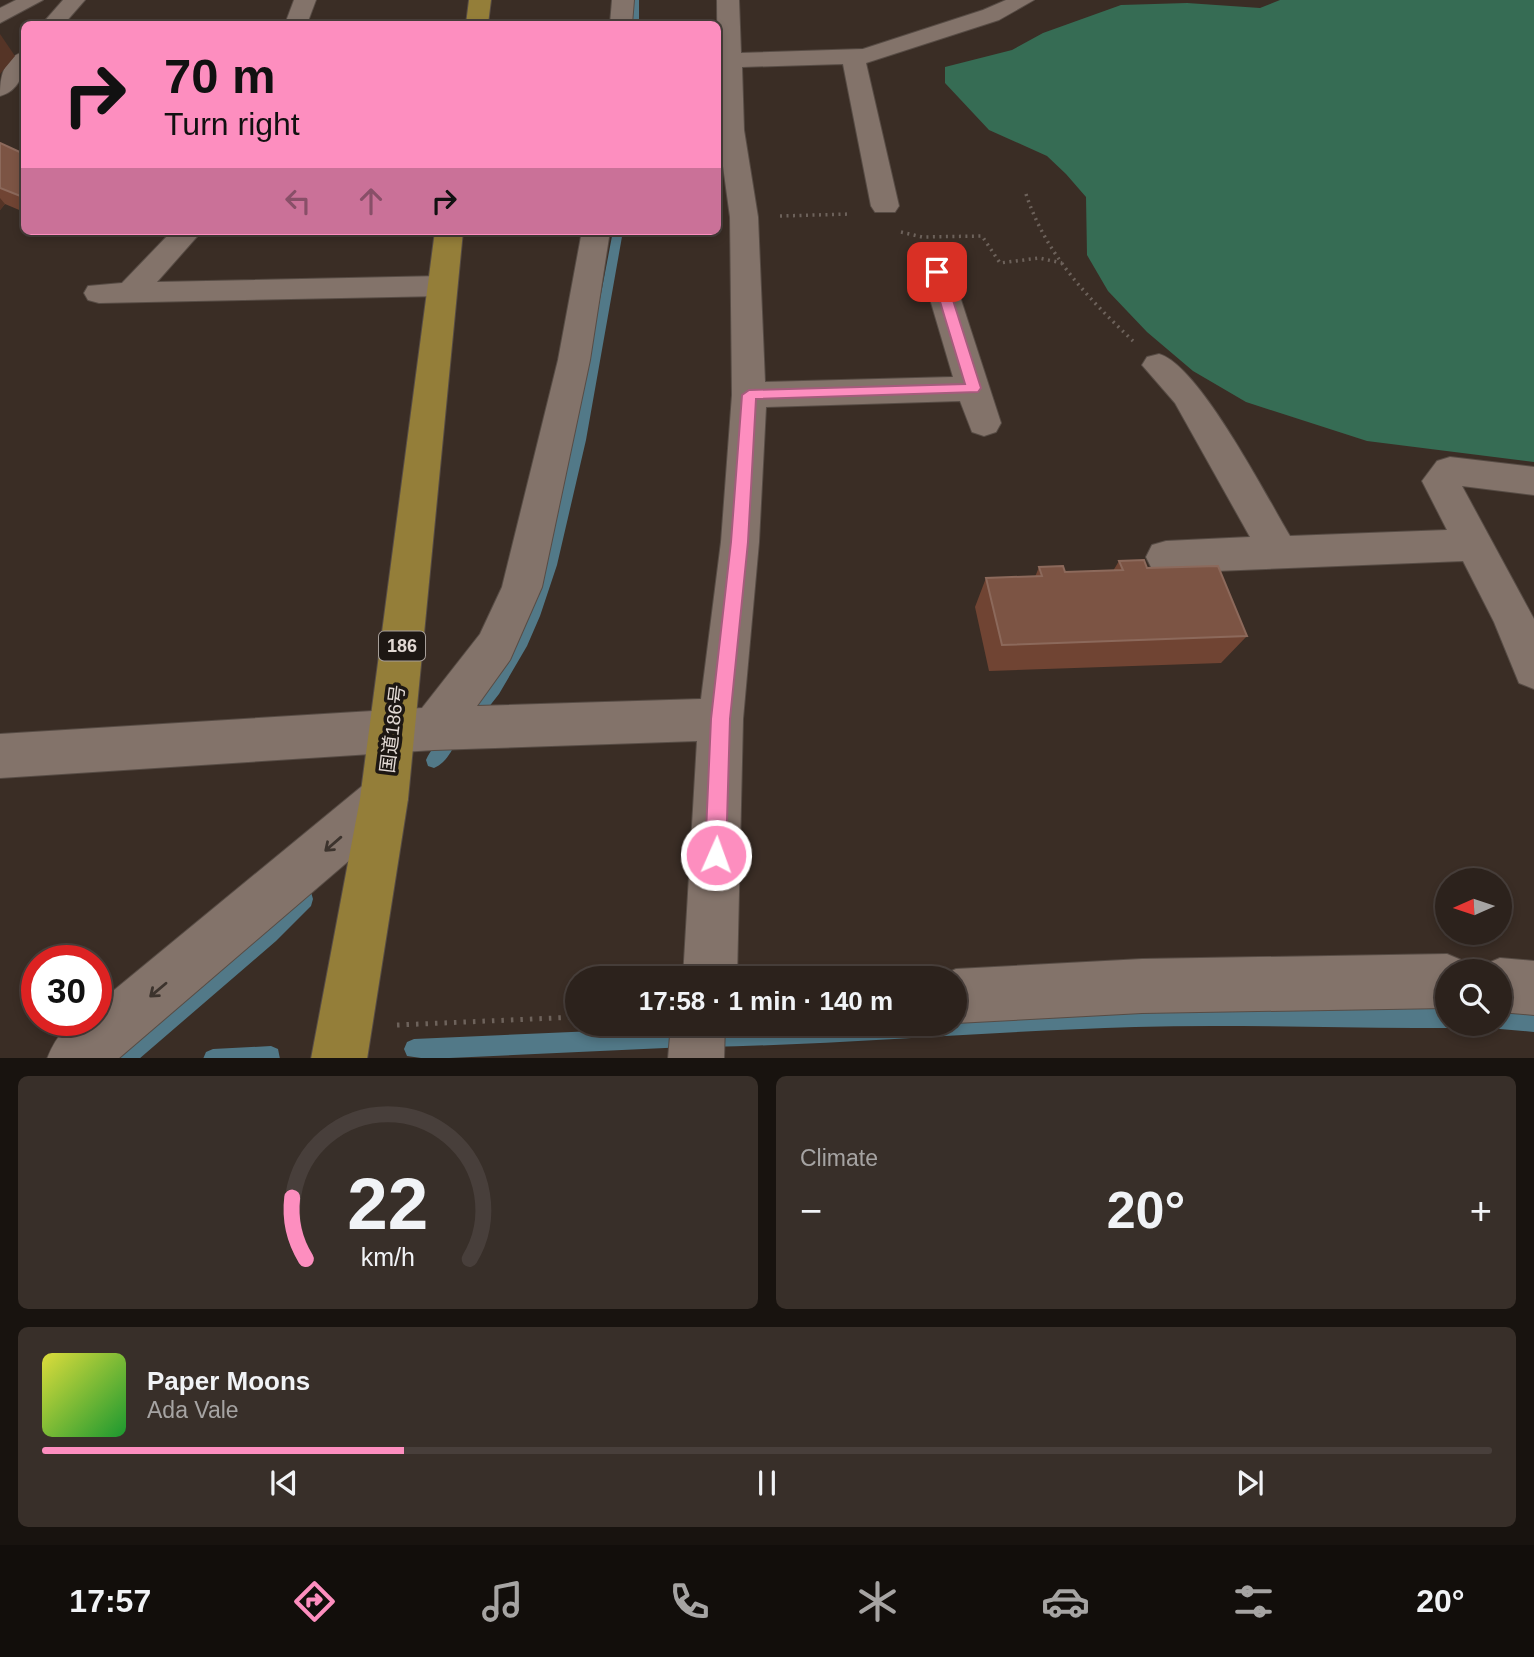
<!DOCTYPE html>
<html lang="en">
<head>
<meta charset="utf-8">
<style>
	body { margin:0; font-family:Helvetica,"Noto Sans JP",sans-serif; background:#382f29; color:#f1f3f6; height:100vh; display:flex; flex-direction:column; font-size:26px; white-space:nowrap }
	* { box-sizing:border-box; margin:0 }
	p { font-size:23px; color:#a6a4a3 }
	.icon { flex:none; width:38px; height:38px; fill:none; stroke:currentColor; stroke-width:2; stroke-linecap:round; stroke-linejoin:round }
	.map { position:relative; height:1058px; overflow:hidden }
	.panel { display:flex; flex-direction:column; gap:18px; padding:18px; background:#18130f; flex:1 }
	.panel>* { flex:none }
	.guide { position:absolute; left:21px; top:21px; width:700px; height:214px; border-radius:10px; box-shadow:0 4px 10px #0003,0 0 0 2px #483f3b; background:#fd8ebf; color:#111; overflow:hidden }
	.needle { width:46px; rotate:267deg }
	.buttons { position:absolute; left:1435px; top:868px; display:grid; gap:14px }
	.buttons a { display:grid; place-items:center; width:77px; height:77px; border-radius:50%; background:#2c221c; box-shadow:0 4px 10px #0003,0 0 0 2px #483f3b; font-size:35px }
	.speed { position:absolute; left:21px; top:945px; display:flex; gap:14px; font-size:35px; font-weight:700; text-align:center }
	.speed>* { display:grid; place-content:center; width:91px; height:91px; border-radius:50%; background:#2c221c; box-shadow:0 4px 10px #0003,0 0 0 2px #483f3b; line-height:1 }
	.speed .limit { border:10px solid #d22; background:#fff; color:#111 }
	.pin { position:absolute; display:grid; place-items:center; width:60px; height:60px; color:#fff; margin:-30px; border-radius:14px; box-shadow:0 4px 10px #0006 }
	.me { position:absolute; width:77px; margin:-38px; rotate:2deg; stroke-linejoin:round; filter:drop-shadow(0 0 5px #0008) }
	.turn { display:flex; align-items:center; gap:24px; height:147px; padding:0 28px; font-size:32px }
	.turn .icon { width:91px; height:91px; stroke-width:2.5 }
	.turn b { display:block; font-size:49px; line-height:60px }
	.lanes { display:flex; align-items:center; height:66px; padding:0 28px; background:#0003; justify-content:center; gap:35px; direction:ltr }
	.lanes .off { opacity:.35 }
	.big { font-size:52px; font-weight:700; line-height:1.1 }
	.panel .card { flex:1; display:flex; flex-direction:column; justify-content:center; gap:10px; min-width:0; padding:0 24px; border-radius:10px; background:#382f29 }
	.panel .dial { align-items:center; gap:0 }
	.dial svg { height:182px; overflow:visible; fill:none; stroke:#483f3b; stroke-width:7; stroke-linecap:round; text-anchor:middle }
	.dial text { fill:#f1f3f6; stroke:none }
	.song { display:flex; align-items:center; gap:21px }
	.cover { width:84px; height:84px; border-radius:10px; background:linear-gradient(135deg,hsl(60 70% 55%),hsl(130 70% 35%)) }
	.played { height:7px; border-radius:4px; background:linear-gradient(90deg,#fd8ebf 25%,#483f3b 25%) }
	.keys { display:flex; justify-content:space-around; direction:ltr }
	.heat { display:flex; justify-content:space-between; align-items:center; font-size:38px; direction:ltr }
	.panel .tiles { flex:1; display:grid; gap:18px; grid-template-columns:1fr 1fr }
	.card:last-child { grid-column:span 2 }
	.trip { position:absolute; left:565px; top:966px; width:402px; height:70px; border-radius:35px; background:#2c221c; box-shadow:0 4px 10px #0003,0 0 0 2px #483f3b; font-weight:700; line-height:70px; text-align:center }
	.menu { display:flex; height:112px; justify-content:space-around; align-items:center; background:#120e0b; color:#a6a4a3 }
	.menu .icon { width:49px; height:49px }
	.menu .on { color:#fd8ebf }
	.menu b { font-size:32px; color:#f1f3f6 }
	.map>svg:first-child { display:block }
	.forest { fill:#366c54 }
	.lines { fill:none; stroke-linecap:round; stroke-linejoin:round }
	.stream { fill:#527988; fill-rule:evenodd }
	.minor-casing { stroke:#574c45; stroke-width:2 }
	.highway-casing { stroke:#574c45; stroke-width:2 }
	.path-far1 { stroke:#6d625b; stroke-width:3.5; stroke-dasharray:2 4.5; stroke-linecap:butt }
	.path { stroke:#6d625b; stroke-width:5; stroke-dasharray:2.5 7; stroke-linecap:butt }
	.minor { fill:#83736a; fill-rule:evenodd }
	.highway { fill:#947e39; fill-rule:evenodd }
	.wall { fill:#704433 }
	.shaded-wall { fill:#553426 }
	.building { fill:#7c5444; stroke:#8c695b; stroke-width:2 }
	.oneway { stroke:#3c332d }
	.route { fill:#fd8ebf; stroke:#a45c7c; stroke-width:2 }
	.labels { text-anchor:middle; stroke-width:7; stroke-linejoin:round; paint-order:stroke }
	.shield { fill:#1d1713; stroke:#a79f9a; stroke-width:2 }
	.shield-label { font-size:18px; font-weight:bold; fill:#e2d9d4 }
	.street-label { font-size:19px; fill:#e2d9d4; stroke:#1d1713 }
</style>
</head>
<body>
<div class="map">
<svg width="1534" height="1059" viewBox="0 0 1534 1059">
	<rect width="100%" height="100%" fill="#3a2d25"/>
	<path class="forest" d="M1280,0H1534V462L1367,441L1246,402L1193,371L1147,332L1108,291L1087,255L1086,197L1066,174L1047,156L989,130L945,83V67L1012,50L1043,33L1121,5L1187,3L1260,8Z"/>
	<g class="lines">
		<path class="stream" d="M631,0H639V24H631Z
			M613,231H623L586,440L557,565L540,616L527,646L499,694L481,717L475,720L469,717L467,712L503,660L516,637L542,565L573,440Z
			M447,736L453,738L455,744C451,753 444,764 434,768L428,766L426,760C430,751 438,740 447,736Z
			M304,890L311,892L313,899L311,906L276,941L139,1059H113L116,1052L262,927L297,892Z
			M1193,1005L1447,1008V1024H1455L1447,1028H1415C1322,1028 1229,1024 1135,1027C992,1031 850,1044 707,1047L700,1044L697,1037L694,1044L687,1047L428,1059L407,1056L404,1049L407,1042L414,1039L687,1027L694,1030L697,1037L700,1030L707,1027L813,1024H956V1016Z
			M1500,1009L1534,1012V1032L1500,1029L1493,1026L1492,1024H1500Z
			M271,1046L278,1049L280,1059H203L206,1052L213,1049Z"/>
		<defs>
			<path id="minor" d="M16,0H43L0,23V8Z
				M63,0H85L64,24H42Z
				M294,0H316L307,24H285Z
				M612,0H634L632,24H610Z
				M717,0H739L741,53L863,49L983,10L1006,0H1034L999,20L866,63L899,206L895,212H875L871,206L843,64L742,67L744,130L758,217L765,382L953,377L922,272L926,265L937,263L948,265L952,272L1001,423L996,432L984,436L972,432L960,401L766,407L759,542L743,719L737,978H683L697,741L434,750L0,778V734L422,708L480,634L502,587L558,360L582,231H610L590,360L542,587L510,660L477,706L701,699L721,542L732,395L730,217L718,130Z
				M24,52C26,70 20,91 0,96C0,78 3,57 24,52Z
				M172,231H202L157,282L442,276L453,279L457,286L453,293L442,296L99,303L88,300L84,293L88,286L122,283Z
				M1159,354C1199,365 1266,496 1290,536L1447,530L1422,481L1437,461L1450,457L1534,467V495L1462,486L1534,619V689L1519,683L1494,622L1463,561L1166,573L1152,569L1146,557L1152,545L1166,541L1250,537L1175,403L1142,365L1147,357Z
				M384,775L401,782L408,799L401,816L118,1059H47C57,1034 68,1020 96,1020V1005L367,782Z
				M1447,954L1466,962L1470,971H1447V1008L1142,1013L956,1023V978H936L956,969L1142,959Z
				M1500,958L1534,961V1015L1500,1012V971H1479L1481,966Z
				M671,1024H725L724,1059H668Z"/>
			<path id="highway" d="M469,0H491L488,24H466Z
				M435,231H463L408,799L367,1059H311L360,799Z"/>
		</defs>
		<use href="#minor" class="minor-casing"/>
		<use href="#highway" class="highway-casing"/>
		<path class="path-far1" d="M1026,194C1046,255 1088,298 1133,341
			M780,216L851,214
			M901,232L922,237L982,236L1000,263L1039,258L1062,263"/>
		<path class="path" d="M397,1025L578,1017"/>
		<use href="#minor" class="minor"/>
		<use href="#highway" class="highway"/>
	</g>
	<path class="wall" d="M0,143L24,154V212L5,204L0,210Z
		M1119,561L1147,568L1247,636L1221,663L989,671L975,607L986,578L1035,577L1039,567L1065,572L1113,571Z"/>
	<path class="shaded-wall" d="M0,34L15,56L0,74Z
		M0,198L5,204L0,210Z"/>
	<path class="building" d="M0,143L24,154V196L23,197L0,188Z
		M1144,560L1147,568L1218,566L1247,636L1002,645L986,578L1042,576L1039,567L1063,566L1065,572L1123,570L1119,561Z"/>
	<defs><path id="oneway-shaft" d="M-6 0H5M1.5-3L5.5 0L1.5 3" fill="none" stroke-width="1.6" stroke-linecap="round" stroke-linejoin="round" transform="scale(1.75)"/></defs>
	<g class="oneway">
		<use href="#oneway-shaft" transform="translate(333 844) rotate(139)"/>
		<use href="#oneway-shaft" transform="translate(158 990) rotate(140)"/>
	</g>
	<path class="route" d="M937,269L944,272L981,388L978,392L756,399L748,542L730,719L726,855L723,862L716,865L708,862L705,855L711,719L731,542L742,395L749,390L965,384L931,272Z"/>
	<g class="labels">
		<rect class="shield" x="379" y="631.5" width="46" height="29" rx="5"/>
		<g class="shield-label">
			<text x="402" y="652">186</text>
		</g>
		<g class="street-label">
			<text transform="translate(392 729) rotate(-83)" y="7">国道186号</text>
		</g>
	</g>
</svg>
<div class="buttons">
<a><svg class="needle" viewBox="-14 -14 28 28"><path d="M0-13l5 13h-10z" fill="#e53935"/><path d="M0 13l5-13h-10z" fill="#a6a4a3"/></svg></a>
<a><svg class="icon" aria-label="search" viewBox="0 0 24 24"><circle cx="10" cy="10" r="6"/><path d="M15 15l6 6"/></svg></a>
</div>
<div class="speed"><div class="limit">30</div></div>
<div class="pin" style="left:937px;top:272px;background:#d93025"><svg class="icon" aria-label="arrive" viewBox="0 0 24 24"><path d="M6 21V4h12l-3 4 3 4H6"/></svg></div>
<svg class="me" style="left:716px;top:855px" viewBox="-20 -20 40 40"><circle r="17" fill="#fd8ebf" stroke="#fff" stroke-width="3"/><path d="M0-11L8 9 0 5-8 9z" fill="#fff"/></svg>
<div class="trip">17:58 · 1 min · 140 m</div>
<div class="guide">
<div class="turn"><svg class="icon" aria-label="right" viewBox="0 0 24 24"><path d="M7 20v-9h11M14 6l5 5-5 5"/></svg><div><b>70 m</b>Turn right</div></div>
<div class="lanes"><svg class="icon off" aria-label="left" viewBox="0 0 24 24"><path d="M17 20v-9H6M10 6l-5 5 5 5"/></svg><svg class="icon off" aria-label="ahead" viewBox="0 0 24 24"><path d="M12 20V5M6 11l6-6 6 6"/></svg><svg class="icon" aria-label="right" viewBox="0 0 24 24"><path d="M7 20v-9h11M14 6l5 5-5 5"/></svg></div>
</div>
</div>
<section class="panel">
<div class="tiles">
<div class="card dial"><svg viewBox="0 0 100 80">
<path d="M14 69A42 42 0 1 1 86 69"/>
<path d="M14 69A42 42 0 0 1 8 42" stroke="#fd8ebf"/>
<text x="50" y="56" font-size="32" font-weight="700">22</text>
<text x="50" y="72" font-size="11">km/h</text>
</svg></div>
<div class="card"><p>Climate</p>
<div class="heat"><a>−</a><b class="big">20°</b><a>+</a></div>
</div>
<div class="card">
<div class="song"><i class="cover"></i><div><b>Paper Moons</b><p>Ada Vale</p></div></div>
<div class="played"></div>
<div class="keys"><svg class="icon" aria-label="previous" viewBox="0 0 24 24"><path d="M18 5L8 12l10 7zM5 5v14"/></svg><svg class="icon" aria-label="pause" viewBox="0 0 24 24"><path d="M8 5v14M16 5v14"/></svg><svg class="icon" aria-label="next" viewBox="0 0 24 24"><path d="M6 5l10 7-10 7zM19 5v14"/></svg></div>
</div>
</div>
</section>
<nav class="menu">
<b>17:57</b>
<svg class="icon on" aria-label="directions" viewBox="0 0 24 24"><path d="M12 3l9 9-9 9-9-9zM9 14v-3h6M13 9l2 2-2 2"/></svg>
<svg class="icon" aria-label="music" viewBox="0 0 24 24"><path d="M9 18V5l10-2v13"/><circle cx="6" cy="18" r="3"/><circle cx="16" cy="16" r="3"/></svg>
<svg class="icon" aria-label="phone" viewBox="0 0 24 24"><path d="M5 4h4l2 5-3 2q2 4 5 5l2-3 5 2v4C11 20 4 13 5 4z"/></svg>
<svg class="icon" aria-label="climate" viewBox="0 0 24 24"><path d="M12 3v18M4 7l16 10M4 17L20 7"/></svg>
<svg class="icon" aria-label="car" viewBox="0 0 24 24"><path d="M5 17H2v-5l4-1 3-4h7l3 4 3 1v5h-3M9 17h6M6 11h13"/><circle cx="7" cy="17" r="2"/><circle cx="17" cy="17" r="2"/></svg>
<svg class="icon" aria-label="filters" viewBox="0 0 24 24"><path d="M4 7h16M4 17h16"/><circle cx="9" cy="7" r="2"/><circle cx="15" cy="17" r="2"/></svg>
<b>20°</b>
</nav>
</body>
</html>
